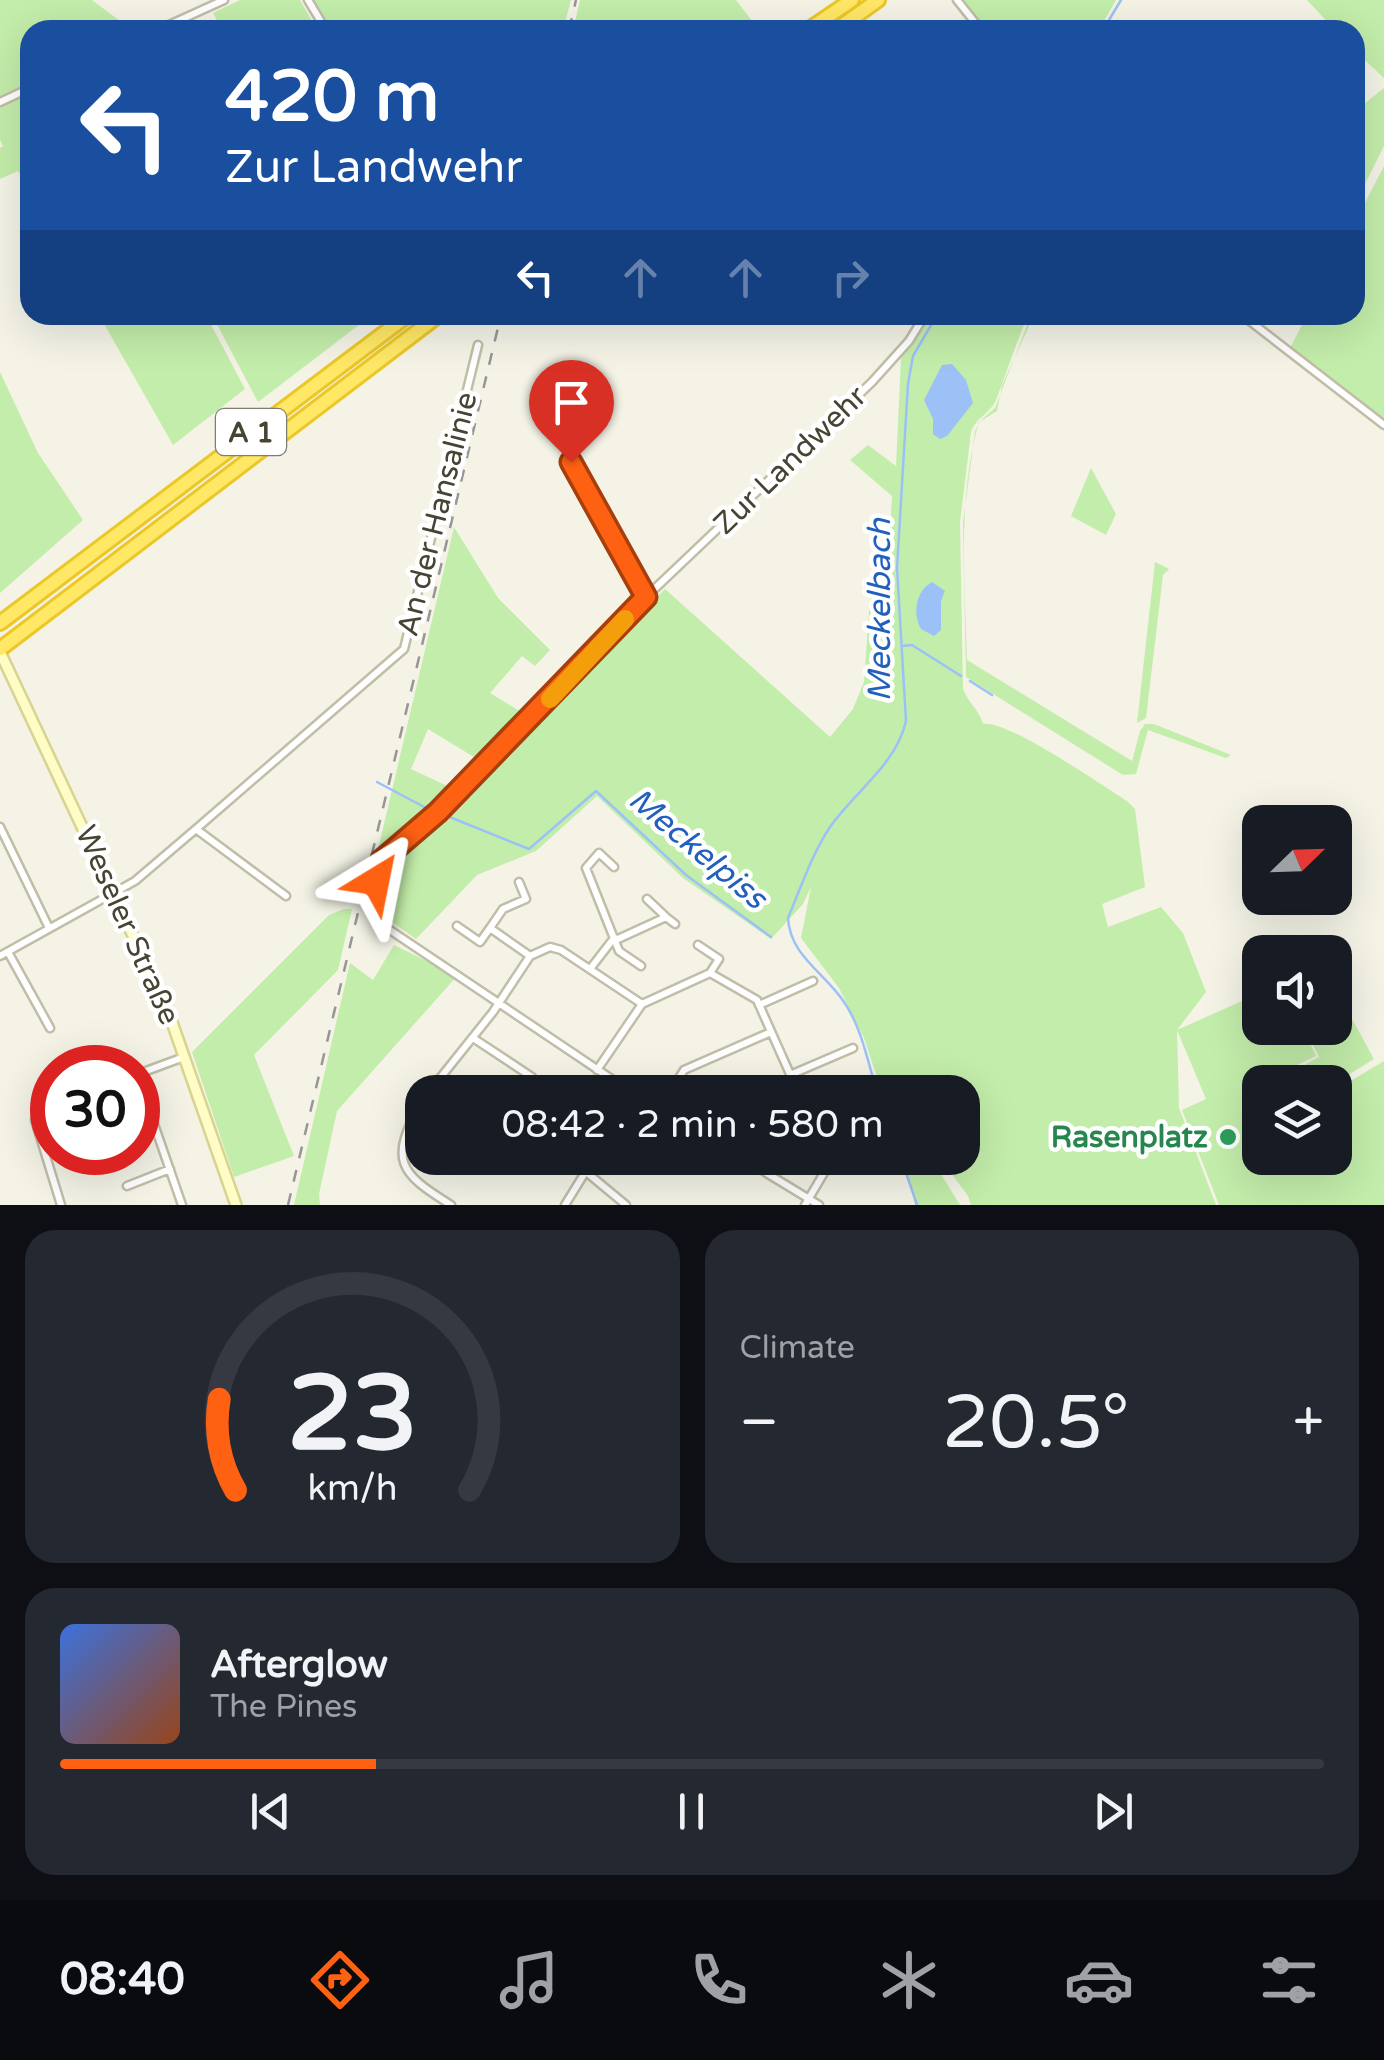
<!DOCTYPE html>
<html lang="en">
<head>
<meta charset="utf-8">
<style>
	body { margin:0; font-family:"Varela Round",sans-serif; background:#242831; color:#f1f3f6; height:100vh; display:flex; flex-direction:column; font-size:38px; white-space:nowrap }
	* { box-sizing:border-box; margin:0 }
	p { font-size:32px; color:#9ea1a6 }
	.icon { flex:none; width:55px; height:55px; fill:none; stroke:currentColor; stroke-width:2; stroke-linecap:round; stroke-linejoin:round }
	.map { position:relative; height:1205px; overflow:hidden }
	.panel { display:flex; flex-direction:column; gap:25px; padding:25px; background:#0d0f14; flex:1 }
	.panel>* { flex:none }
	.top-card { position:absolute; left:20px; top:20px; width:1345px; height:305px; border-radius:30px; box-shadow:0 10px 40px #0002; background:#1a4fa0; color:#fff; overflow:hidden }
	.needle { width:65px; rotate:67deg }
	.fabs { position:absolute; left:1242px; top:805px; display:grid; gap:20px }
	.fabs a { display:grid; place-items:center; width:110px; height:110px; border-radius:20px; background:#171b24; box-shadow:0 10px 40px #0002; font-size:50px }
	.speed { position:absolute; left:30px; top:1045px; display:flex; gap:20px; font-size:50px; font-weight:700; text-align:center }
	.speed>* { display:grid; place-content:center; width:130px; height:130px; border-radius:50%; background:#171b24; box-shadow:0 10px 40px #0002; line-height:1 }
	.speed .limit { border:15px solid #d22; background:#fff; color:#111 }
	.pin { position:absolute; display:grid; place-items:center; width:85px; height:85px; color:#fff; margin:-102px -42px; border-radius:50% 50% 50% 0; rotate:-45deg; box-shadow:0 0 10px #0007 }
	.pin .icon { rotate:45deg }
	.me { position:absolute; width:110px; margin:-55px; rotate:35deg; stroke-linejoin:round; filter:drop-shadow(0 0 8px #0008) }
	.turn { display:flex; align-items:center; gap:35px; height:210px; padding:0 40px; font-size:45px }
	.turn .icon { width:130px; height:130px; stroke-width:2.5 }
	.turn b { display:block; font-size:70px; line-height:85px }
	.lanes { display:flex; align-items:center; height:95px; padding:0 40px; background:#0003; justify-content:center; gap:50px; direction:ltr }
	.lanes .off { opacity:.35 }
	.big { font-size:75px; font-weight:600; line-height:1.1 }
	.panel .tile { flex:1; display:flex; flex-direction:column; justify-content:center; gap:15px; min-width:0; padding:0 35px; border-radius:30px; background:#242831 }
	.panel .dial { align-items:center; gap:0 }
	.dial svg { height:260px; overflow:visible; fill:none; stroke:#363941; stroke-width:7; stroke-linecap:round; text-anchor:middle }
	.dial text { fill:#f1f3f6; stroke:none }
	.song { display:flex; align-items:center; gap:30px }
	.cover { width:120px; height:120px; border-radius:15px; background:linear-gradient(135deg,hsl(220 70% 55%),hsl(20 70% 35%)) }
	.played { height:10px; border-radius:5px; background:linear-gradient(90deg,#ff6112 25%,#363941 25%) }
	.keys { display:flex; justify-content:space-around; direction:ltr }
	.heat { display:flex; justify-content:space-between; align-items:center; font-size:55px; direction:ltr }
	.panel .tiles { flex:1; display:grid; gap:25px; grid-template-columns:1fr 1fr }
	.tile:last-child { grid-column:span 2 }
	.trip { position:absolute; left:405px; top:1075px; width:575px; height:100px; border-radius:30px; background:#171b24; box-shadow:0 10px 40px #0002; font-weight:600; line-height:100px; text-align:center }
	.menu { display:flex; height:160px; justify-content:space-around; align-items:center; background:#090b0e; color:#9ea1a6 }
	.menu .icon { width:70px; height:70px }
	.menu .selected { color:#ff6112 }
	.menu b { font-size:45px; color:#f1f3f6 }
	.map>svg:first-child { display:block }
	.green { fill:#c3edaa }
	.water { fill:#9cc1f7 }
	.lines { fill:none; stroke-linecap:round; stroke-linejoin:round }
	.stream { stroke:#9cc1f7; stroke-width:2.5 }
	.street-casing { stroke:#c1bda7; stroke-width:11 }
	.secondary-casing { stroke:#d8d391; stroke-width:14 }
	.highway-casing { stroke:#ecc728; stroke-width:18 }
	.street { stroke:#fff; stroke-width:6 }
	.secondary { stroke:#fffcc5; stroke-width:9 }
	.highway { stroke:#ffe866; stroke-width:12 }
	.rail { stroke:#969696; stroke-width:2.5; stroke-dasharray:12 12; stroke-linecap:butt }
	.route-casing { stroke:#a63f0c; stroke-width:25 }
	.route { stroke:#ff6112; stroke-width:18 }
	.slow { stroke:#f59e0b; stroke-width:18 }
	.leisure-dot { fill:#2e9e5b; stroke:#fff; stroke-width:4 }
	.labels { text-anchor:middle; stroke-width:9; stroke-linejoin:round; paint-order:stroke }
	.shield { fill:#fff; stroke:#7f7c71; stroke-width:2.5 }
	.shield-label { font-size:28px; font-weight:bold; fill:#484434 }
	.street-label { font-size:30px; fill:#484434; stroke:#fff }
	.leisure-label { font-size:30px; font-weight:bold; fill:#27864d; stroke:#fff; text-anchor:end }
	.water-label { font-size:32px; font-style:italic; fill:#2360be; stroke:#fff }
</style>
</head>
<body>
<div class="map">
<svg width="1384" height="1205" viewBox="0 0 1384 1205">
	<rect width="100%" height="100%" fill="#f4f3e6"/>
	<path class="green" d="M0,0H92L132,30H30V84L0,98Z
		M240,0H300L317,30H222L213,13Z
		M313,0H571L563,30H330Z
		M580,0H736L759,30H573Z
		M963,0H1116L1099,30H987Z
		M1307,0H1384V78L1355,51V30H1335Z
		M1384,88V146L1355,204V111Z
		M30,90V193L18,171L0,179V148L3,146L0,140V104Z
		M1384,166V419L1290,348L1307,315H1355V222Z
		M99,315H206L245,389L173,445Z
		M212,315H372L258,402Z
		M928,315H1028C1016,343 1007,372 996,400C990,414 976,417 971,432L960,522L963,689C968,702 981,713 983,724C1005,718 1103,786 1127,801L1135,809L1145,887L1102,904L1108,927L1161,907L1183,933L1206,992L1177,1030L1260,993V1028H1303L1316,1056L1293,1067L1299,1082H1260V1158H1335V1104L1349,1098L1344,1085L1384,1061V1205H1219L1182,1110L1206,1099L1177,1030L1179,1108L1216,1205H971L968,1196L940,1158H962V1092H882L864,1038L839,988L801,938L811,887L803,904L771,939L683,878L597,796L536,851L477,875L416,939L379,913L387,870L665,589L830,737L853,709L864,682L871,584H887L892,496L850,460L868,445L896,466L901,359Z
		M1031,315H1034L1002,385L997,411L979,422C957,498 965,582 967,660L1132,761L1140,731L1145,724H1154L1231,755L1226,758L1148,730L1136,774L1123,775L966,677L963,523L975,431L981,420L995,408Z
		M0,372L38,453L83,520L0,593Z
		M1091,468L1116,514L1106,535L1071,516Z
		M454,527L498,598L550,650L535,666L522,656L490,693L526,715L482,762L428,729L411,769L456,790L376,858Z
		M1155,562L1169,569L1163,575L1146,718L1137,723Z
		M344,909H352L338,970L254,1055L294,1156L234,1177L192,1052L329,915Z
		M394,945L457,976L337,1111L319,1194L320,1205H294L350,963L373,980Z
		M1335,988L1374,1059L1340,1080L1346,1097L1335,1102V1082H1302L1297,1069L1319,1057L1305,1028H1335Z
		M901,1158H931L960,1205H915L907,1169Z"/>
	<path class="water" d="M952,364L966,380L973,403L947,436L940,439L933,434V419L924,400L942,365Z
		M932,582L945,591L941,601V630L934,636L921,629C912,613 916,591 932,582Z"/>
	<g class="lines">
		<path class="stream" d="M1103,30L1121,0
			M902,646L912,645L961,676
			M970,681L992,695
			M377,782L428,809
			M447,816L529,849L596,791L686,875L771,937
			M877,1092C868,1063 862,1028 844,1002C825,973 790,956 788,918C801,887 812,854 830,827C855,791 896,765 906,721L897,568L908,384L913,356L937,315
			M901,1158L917,1205"/>
		<defs>
			<path id="street" d="M308,0L326,30
				M957,0L981,30
				M158,30L224,0
				M0,102L30,88
				M1242,315L1384,425
				M571,462L646,597
				M0,827L49,928
				M196,829L404,649L478,345
				M614,867L599,853L586,868L619,951L641,966
				M666,917L675,924
				M457,926L480,942L490,928L530,956
				M490,928L503,909L526,899L519,882
				M698,945L719,959L710,973
				M8,952L50,1028
				M0,956L135,881L196,829L286,896
				M590,969L614,938L618,939L666,917L647,899
				M642,1004L710,973L757,1000L798,1092
				M759,1005L813,981
				M473,1038L532,1077
				M138,1074L184,1057
				M790,1075L853,1048
				M138,1078L182,1205
				M429,1092L493,1012L530,956L550,947L561,950L642,1004L597,1070
				M631,1092L375,920L371,901L381,861L438,811L551,698L646,597L872,382L909,341L925,315
				M701,1092L679,1078L684,1070L771,1032
				M422,1102C388,1160 399,1173 451,1205
				M52,1108L35,1120L61,1205
				M742,1158L819,1205
				M585,1171L626,1205
				M127,1186L170,1169
				M565,1205L594,1158
				M805,1205L828,1166L827,1158"/>
			<path id="secondary" d="M0,652L167,1008L236,1205"/>
			<path id="highway" d="M808,30L852,0
				M836,30L878,0
				M0,623L408,315
				M0,649L439,315"/>
		</defs>
		<use href="#street" class="street-casing"/>
		<use href="#secondary" class="secondary-casing"/>
		<use href="#highway" class="highway-casing"/>
		<use href="#street" class="street"/>
		<use href="#secondary" class="secondary"/>
		<use href="#highway" class="highway"/>
		<path class="rail" d="M569,30L576,0
			M288,1205L501,315"/>
	</g>
	<g class="lines">
		<defs>
			<path id="route" d="M376,881L381,861L438,812L646,597L571,462"/>
		</defs>
		<use href="#route" class="route-casing"/>
		<use href="#route" class="route"/>
		<path class="slow" d="M550,699L625,619"/>
	</g>
	<circle class="leisure-dot" cx="1228" cy="1137" r="10"/>
	<g class="labels">
		<rect class="shield" x="216" y="409" width="70" height="46" rx="8"/>
		<g class="shield-label">
			<text x="251" y="442">A 1</text>
		</g>
		<g class="street-label">
			<text transform="translate(790 460) rotate(-44)" y="10">Zur Landwehr</text>
			<text transform="translate(437 514) rotate(-76)" y="10">An der Hansalinie</text>
			<text transform="translate(128 925) rotate(66)" y="10">Weseler Straße</text>
		</g>
		<g class="leisure-label">
			<text x="1208" y="1147">Rasenplatz</text>
		</g>
		<g class="water-label">
			<text transform="translate(879 610) rotate(-90)" y="11">Meckelbach</text>
			<text transform="translate(698 848) rotate(40)" y="11">Meckelpiss</text>
		</g>
	</g>
</svg>
<div class="fabs">
<a><svg class="needle" viewBox="-14 -14 28 28"><path d="M0-13l5 13h-10z" fill="#e53935"/><path d="M0 13l5-13h-10z" fill="#9ea1a6"/></svg></a>
<a><svg class="icon" aria-label="sound" viewBox="0 0 24 24"><path d="M4 9h4l5-4v14l-5-4H4zM17 9q2 3 0 6"/></svg></a>
<a><svg class="icon" aria-label="layers" viewBox="0 0 24 24"><path d="M12 4l9 5-9 5-9-5zM3 14l9 5 9-5"/></svg></a>
</div>
<div class="speed"><div class="limit">30</div></div>
<div class="pin" style="left:571px;top:462px;background:#d93025"><svg class="icon" aria-label="arrive" viewBox="0 0 24 24"><path d="M6 21V4h12l-3 4 3 4H6"/></svg></div>
<svg class="me" style="left:376px;top:881px" viewBox="-20 -20 40 40"><path d="M0-17L14 15 0 8-14 15z" fill="#ff6112" stroke="#fff" stroke-width="4"/></svg>
<div class="trip">08:42 · 2 min · 580 m</div>
<div class="top-card">
<div class="turn"><svg class="icon" aria-label="left" viewBox="0 0 24 24"><path d="M17 20v-9H6M10 6l-5 5 5 5"/></svg><div><b>420 m</b>Zur Landwehr</div></div>
<div class="lanes"><svg class="icon" aria-label="left" viewBox="0 0 24 24"><path d="M17 20v-9H6M10 6l-5 5 5 5"/></svg><svg class="icon off" aria-label="ahead" viewBox="0 0 24 24"><path d="M12 20V5M6 11l6-6 6 6"/></svg><svg class="icon off" aria-label="ahead" viewBox="0 0 24 24"><path d="M12 20V5M6 11l6-6 6 6"/></svg><svg class="icon off" aria-label="right" viewBox="0 0 24 24"><path d="M7 20v-9h11M14 6l5 5-5 5"/></svg></div>
</div>
</div>
<section class="panel">
<div class="tiles">
<div class="tile dial"><svg viewBox="0 0 100 80">
<path d="M14 69A42 42 0 1 1 86 69"/>
<path d="M14 69A42 42 0 0 1 9 41" stroke="#ff6112"/>
<text x="50" y="56" font-size="32" font-weight="700">23</text>
<text x="50" y="72" font-size="11">km/h</text>
</svg></div>
<div class="tile"><p>Climate</p>
<div class="heat"><a>−</a><b class="big">20.5°</b><a>+</a></div>
</div>
<div class="tile">
<div class="song"><i class="cover"></i><div><b>Afterglow</b><p>The Pines</p></div></div>
<div class="played"></div>
<div class="keys"><svg class="icon" aria-label="previous" viewBox="0 0 24 24"><path d="M18 5L8 12l10 7zM5 5v14"/></svg><svg class="icon" aria-label="pause" viewBox="0 0 24 24"><path d="M8 5v14M16 5v14"/></svg><svg class="icon" aria-label="next" viewBox="0 0 24 24"><path d="M6 5l10 7-10 7zM19 5v14"/></svg></div>
</div>
</div>
</section>
<nav class="menu">
<b>08:40</b>
<svg class="icon selected" aria-label="directions" viewBox="0 0 24 24"><path d="M12 3l9 9-9 9-9-9zM9 14v-3h6M13 9l2 2-2 2"/></svg>
<svg class="icon" aria-label="music" viewBox="0 0 24 24"><path d="M9 18V5l10-2v13"/><circle cx="6" cy="18" r="3"/><circle cx="16" cy="16" r="3"/></svg>
<svg class="icon" aria-label="phone" viewBox="0 0 24 24"><path d="M5 4h4l2 5-3 2q2 4 5 5l2-3 5 2v4C11 20 4 13 5 4z"/></svg>
<svg class="icon" aria-label="climate" viewBox="0 0 24 24"><path d="M12 3v18M4 7l16 10M4 17L20 7"/></svg>
<svg class="icon" aria-label="car" viewBox="0 0 24 24"><path d="M5 17H2v-5l4-1 3-4h7l3 4 3 1v5h-3M9 17h6M6 11h13"/><circle cx="7" cy="17" r="2"/><circle cx="17" cy="17" r="2"/></svg>
<svg class="icon" aria-label="filters" viewBox="0 0 24 24"><path d="M4 7h16M4 17h16"/><circle cx="9" cy="7" r="2"/><circle cx="15" cy="17" r="2"/></svg>
</nav>
</body>
</html>
